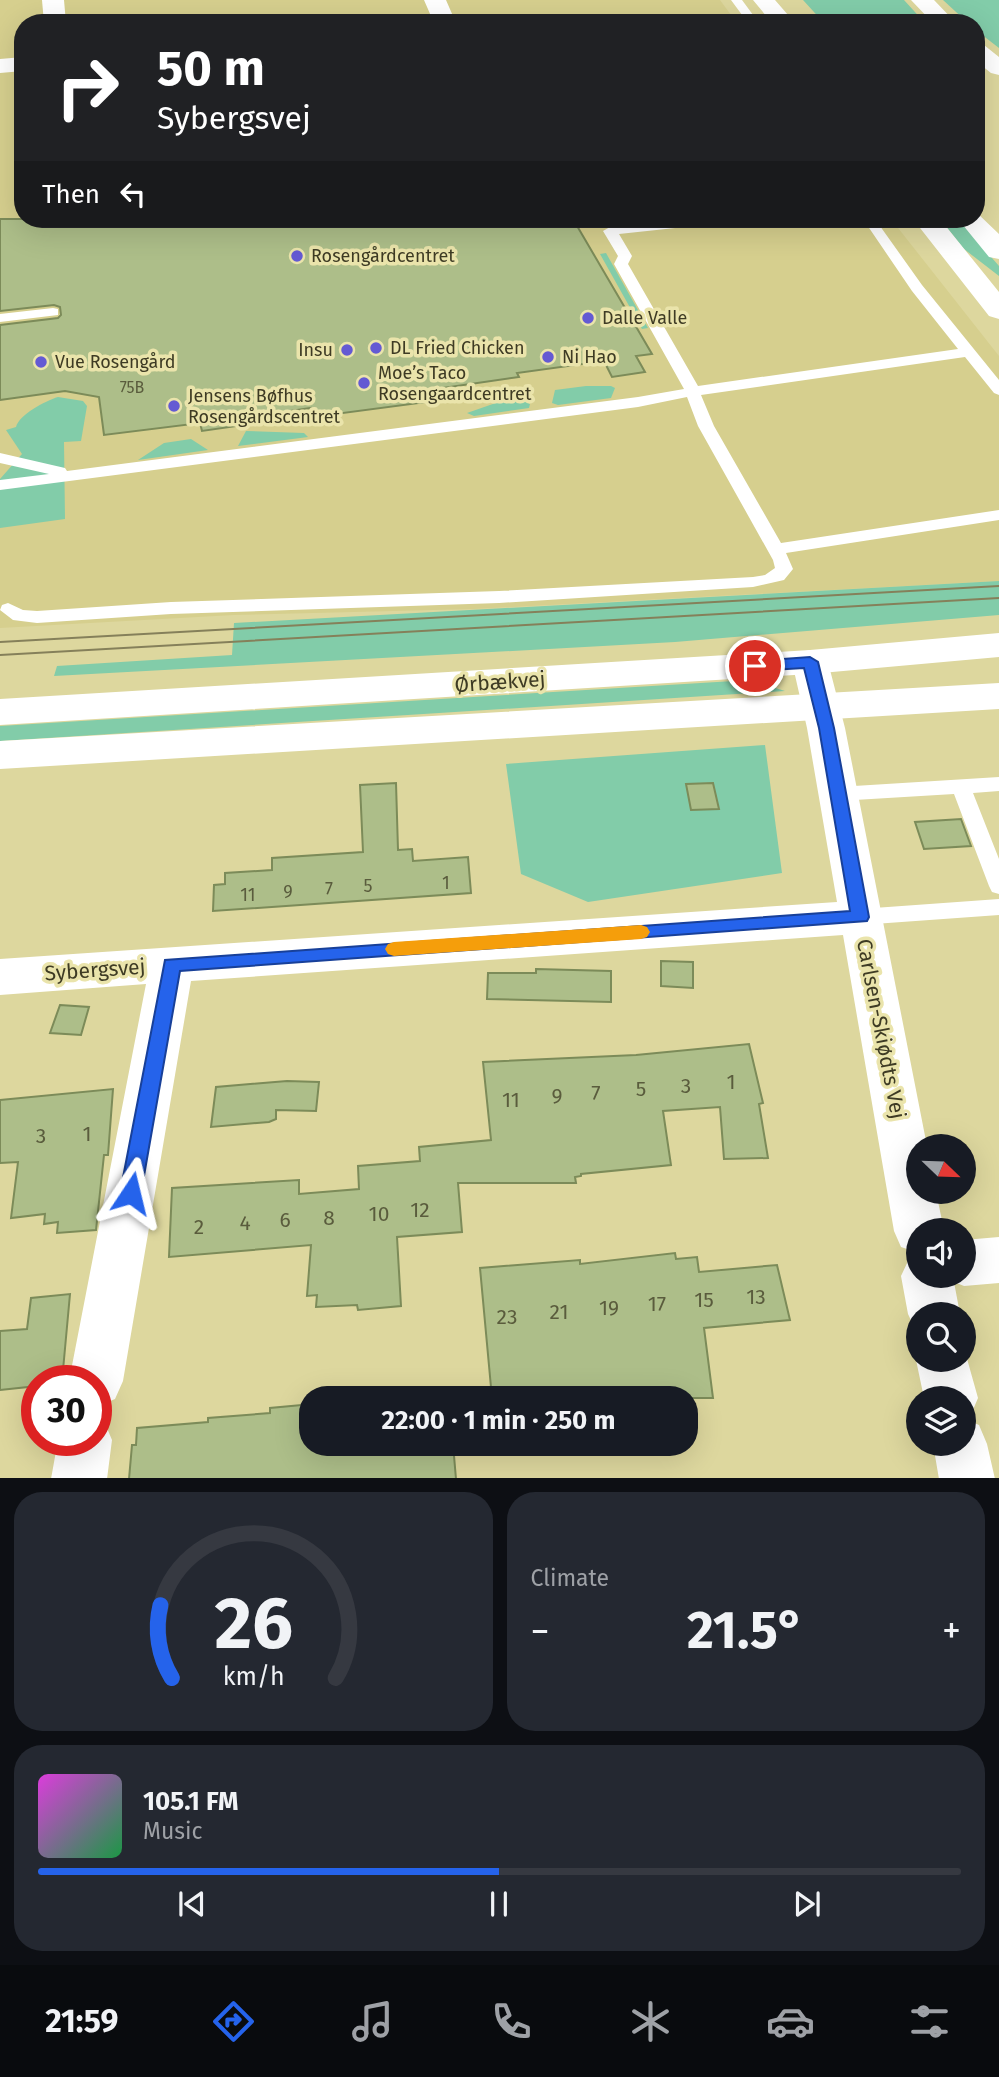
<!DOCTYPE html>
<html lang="en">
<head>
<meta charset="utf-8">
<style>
	body { margin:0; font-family:"Fira Sans",sans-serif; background:#242831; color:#f1f3f6; height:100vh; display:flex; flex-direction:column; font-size:26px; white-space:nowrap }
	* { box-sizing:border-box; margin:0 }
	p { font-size:23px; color:#9ea1a6 }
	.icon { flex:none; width:38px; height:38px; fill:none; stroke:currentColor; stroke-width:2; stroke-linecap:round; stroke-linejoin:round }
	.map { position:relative; height:1478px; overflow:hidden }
	.panel { display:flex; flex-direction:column; gap:14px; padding:14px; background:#0d0f14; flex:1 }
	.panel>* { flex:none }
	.guide { position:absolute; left:14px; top:14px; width:971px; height:214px; border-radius:28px; box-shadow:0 7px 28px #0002; background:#202124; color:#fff; overflow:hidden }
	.needle { width:46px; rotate:113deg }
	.controls { position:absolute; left:906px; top:1134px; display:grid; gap:14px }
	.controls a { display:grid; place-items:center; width:70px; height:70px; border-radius:50%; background:#171b24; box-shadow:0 7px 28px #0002; font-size:35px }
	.speed { position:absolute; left:21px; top:1365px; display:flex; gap:14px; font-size:35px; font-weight:700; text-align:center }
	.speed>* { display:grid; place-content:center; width:91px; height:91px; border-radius:50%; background:#171b24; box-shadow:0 7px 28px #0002; line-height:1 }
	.speed .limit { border:10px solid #d22; background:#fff; color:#111 }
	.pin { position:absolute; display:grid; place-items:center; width:60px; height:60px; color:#fff; margin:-30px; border:4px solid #fff; border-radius:50%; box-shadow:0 2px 7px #0007 }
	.me { position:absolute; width:77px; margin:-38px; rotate:10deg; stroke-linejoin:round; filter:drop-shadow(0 0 5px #0008) }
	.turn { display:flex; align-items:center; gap:24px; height:147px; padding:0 28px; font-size:32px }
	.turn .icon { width:91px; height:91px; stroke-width:2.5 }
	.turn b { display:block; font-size:49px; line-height:60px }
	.then { display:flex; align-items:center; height:66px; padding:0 28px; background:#0003; gap:14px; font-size:26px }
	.big { font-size:52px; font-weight:700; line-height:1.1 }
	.panel .card { flex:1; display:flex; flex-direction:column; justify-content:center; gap:10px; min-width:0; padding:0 24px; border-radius:28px; background:#242831 }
	.panel .dial { align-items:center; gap:0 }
	.dial svg { height:182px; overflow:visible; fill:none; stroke:#363941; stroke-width:7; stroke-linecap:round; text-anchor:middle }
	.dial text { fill:#f1f3f6; stroke:none }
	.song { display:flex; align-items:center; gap:21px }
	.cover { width:84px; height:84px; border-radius:10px; background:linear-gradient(135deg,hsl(300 70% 55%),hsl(140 70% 35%)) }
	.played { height:7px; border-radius:4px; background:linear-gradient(90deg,#2563eb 50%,#363941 50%) }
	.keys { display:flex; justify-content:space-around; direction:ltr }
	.heat { display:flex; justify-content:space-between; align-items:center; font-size:38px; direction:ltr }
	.panel .tiles { flex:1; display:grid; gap:14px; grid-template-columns:1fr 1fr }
	.card:last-child { grid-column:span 2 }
	.trip { position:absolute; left:299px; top:1386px; width:399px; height:70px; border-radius:28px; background:#171b24; box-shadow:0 7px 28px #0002; font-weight:700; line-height:70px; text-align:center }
	.tabs { display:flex; height:112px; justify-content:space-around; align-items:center; background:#090b0e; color:#9ea1a6 }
	.tabs .icon { width:49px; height:49px }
	.tabs .active { color:#2563eb }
	.tabs b { font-size:32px; color:#f1f3f6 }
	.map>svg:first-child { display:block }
	.built { fill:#d6cf8e }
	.green { fill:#82cca9 }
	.building { fill:#adbe89; stroke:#7c8b59; stroke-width:2 }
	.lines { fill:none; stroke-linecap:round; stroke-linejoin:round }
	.lane { fill:#fff; fill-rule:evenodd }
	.street { fill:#fff; fill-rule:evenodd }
	.secondary { fill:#fff; fill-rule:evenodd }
	.tram { stroke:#85805a; stroke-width:2 }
	.route { fill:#2563eb; stroke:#184099; stroke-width:2 }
	.slow { fill:#f59e0b }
	.poi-dot { fill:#645ad3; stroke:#eae4ab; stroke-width:2.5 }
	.labels { text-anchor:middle; stroke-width:7; stroke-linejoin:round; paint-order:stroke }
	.far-number-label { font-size:16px; fill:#5a5c3d }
	.far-poi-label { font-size:18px; fill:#3e3b24; stroke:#eae4ab; text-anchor:start }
	.number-label { font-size:18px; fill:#5a5c3d }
	.street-label { font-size:21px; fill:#3e3b24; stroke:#eae4ab }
	.near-number-label { font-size:21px; fill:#5a5c3d }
</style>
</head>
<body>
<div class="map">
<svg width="999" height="1479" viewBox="0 0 999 1479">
	<rect width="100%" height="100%" fill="#ddd79e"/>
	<path class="built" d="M0,0H720L737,23H23V219H891L999,356V581L474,609L234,615L0,628Z"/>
	<path class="green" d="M803,0H904L925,23H824Z
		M943,0H999V48L977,31L976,23H968Z
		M940,219H958L999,266V276L964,249Z
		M606,253L648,328L642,329L600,254Z
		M586,386H611L615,388L611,398L558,405L552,403L555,390Z
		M516,396L530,404L529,408L474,416L467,413Z
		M58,397L83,401L87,406L81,441L64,442L65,519L0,528V479L22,454L6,430L16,427C19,415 45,401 58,397Z
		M246,431L304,433L308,437L238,446Z
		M191,439L208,450L138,460L164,443Z
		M999,581V615L675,642L54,676L57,666L232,655L234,623Z
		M750,680L785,691L0,741V726Z
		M765,745L782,873L588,902L521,874L506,764Z"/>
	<path class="building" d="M0,219H573L652,354L636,356L645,372L612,377L604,361L517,373L519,377L429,390L434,401L313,417L311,408L237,419V426L202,431L200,423L104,435L99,397L65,391L0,400V325L58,318L61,315L60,307L54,305L0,311Z
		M396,783L398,850L412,849L413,861L468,857L471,893L213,911L214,885L225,884V873L272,870V858L363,852L360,785Z
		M713,783L719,809L691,810L686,784Z
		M961,819L971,846L924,849L915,822Z
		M661,961L693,962V988L661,986Z
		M536,969L611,971V1002L487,999L488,973H536Z
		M60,1005L89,1007L81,1035L50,1033Z
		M749,1044L763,1103L759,1104L768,1158L724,1159L720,1107L663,1111L671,1165L581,1174V1176L575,1177L576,1183H458L462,1232L397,1237L401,1306L358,1310L357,1305L316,1307L317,1295L307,1296L311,1245L169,1257L172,1188L299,1180V1194L359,1189L358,1166L420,1161L419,1147L491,1140L483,1062L636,1055Z
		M287,1081L319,1082L316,1111L276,1110V1119L269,1122L211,1127L216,1087Z
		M113,1089L108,1155H104L96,1230L57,1233L58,1222L44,1224L45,1214L11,1218L18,1162L0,1163V1100Z
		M675,1253L676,1259L697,1257L699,1272L777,1265L790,1320L704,1328L713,1398H492L480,1268L580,1260V1264Z
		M70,1294L62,1381H37V1386L0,1390V1331L27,1329L31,1298Z
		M312,1404V1444H453L456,1479H129L132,1445H136L137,1428L208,1422V1418L270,1413V1408Z"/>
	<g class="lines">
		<path class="lane" d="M731,0H742L759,23H748Z
			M687,219H729L722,223L619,234L632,256L628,264L698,386L958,349L912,291L863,219H875L922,285L999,380V395L994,393L965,357L701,395L714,426L781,543L999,510V520L786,553L793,569L784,580L753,587L499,603L171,614L37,623L13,620L0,610L2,605L8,603L23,610L37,611L171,602L499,591L753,577L765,575L775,568L773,560L698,426L687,397L638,407L0,490V480L49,474L0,463V453L65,468L67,471L638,397L684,389L614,264L618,256L603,231L610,227Z
			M53,308L58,309V315L0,322V314Z
			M999,777V791L973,793L999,859V894L992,892L989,886L954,794L838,801L831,799L828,794L831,789L838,787Z
			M999,899V915L860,925L852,923L849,917L852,911L860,909Z"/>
		<path class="street" d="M424,0H446L456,23H434Z
			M911,0H934L956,23H933Z
			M976,43L984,45L999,57V75L991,73L976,61Z
			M810,650L823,653L828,662L845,728L927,1146H919V1192H936L944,1230H919V1253L901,1247L894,1231L843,935L191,981L123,1381L115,1399L96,1407V1381H69L146,984L0,995V959L837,902L807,728L792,662L797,653Z
			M999,1237V1283L964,1286L954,1282L960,1314H919V1332L916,1331L908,1314L901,1276L909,1259L919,1256V1276H964V1240Z
			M964,1348L978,1398L970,1417L965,1419L979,1425L987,1444L995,1479H939L933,1444H964V1398H924L916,1360L919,1355V1360H964Z
			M96,1417L104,1421L112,1440L107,1479H51L58,1440H96Z"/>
		<path class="secondary" d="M42,0H64L66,23H44Z
			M753,0H775L795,23H772Z
			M23,57V71L0,73V59Z
			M976,212L999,234V259L989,257L958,219H976Z
			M913,219H940L999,292V319L989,316Z
			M999,633V657L810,674L0,725V699L810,650Z
			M999,683V709L0,769V741Z"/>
		<path class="tram" d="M0,642L999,586
			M0,655L999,598"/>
	</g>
	<path class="route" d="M810,657L818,662L834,728L869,917L867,921L180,971L141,1193L138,1200L131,1202L123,1200L120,1193L165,960L850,911L819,728L804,668L755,671L748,666L755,661Z"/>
	<path class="slow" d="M641,925L647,927L650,932L647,937L641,939L394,956L388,954L385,949L388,944L394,942Z"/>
	<g class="poi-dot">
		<circle cx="297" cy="256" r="7"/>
		<circle cx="588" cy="318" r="7"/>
		<circle cx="376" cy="348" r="7"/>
		<circle cx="347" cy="350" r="7"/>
		<circle cx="548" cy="357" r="7"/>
		<circle cx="41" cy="362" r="7"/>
		<circle cx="364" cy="383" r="7"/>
		<circle cx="174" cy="406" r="7"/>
	</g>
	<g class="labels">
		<g class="far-number-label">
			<text x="132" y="393">75B</text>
		</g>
		<g class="far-poi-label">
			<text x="311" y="262">Rosengårdcentret</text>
			<text x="602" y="324">Dalle Valle</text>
			<text x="390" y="354">DL Fried Chicken</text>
			<text x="333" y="356" text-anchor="end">Insu</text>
			<text x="562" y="363">Ni Hao</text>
			<text x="55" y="368">Vue Rosengård</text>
			<text x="378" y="379">Moe’s Taco<tspan x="378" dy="21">Rosengaardcentret</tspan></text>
			<text x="188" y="402">Jensens Bøfhus<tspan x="188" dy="21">Rosengårdscentret</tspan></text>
		</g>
		<g class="number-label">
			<text x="446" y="889">1</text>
			<text x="368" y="892">5</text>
			<text x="329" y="895">7</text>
			<text x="288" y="898">9</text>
			<text x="248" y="901">11</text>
		</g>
		<g class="street-label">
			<text transform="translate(500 682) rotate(-4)" y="7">Ørbækvej</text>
			<text transform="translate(95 970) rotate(-4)" y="7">Sybergsvej</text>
			<text transform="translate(881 1029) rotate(79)" y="7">Carlsen-Skiødts Vej</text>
		</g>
		<g class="near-number-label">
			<text x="731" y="1089">1</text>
			<text x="686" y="1093">3</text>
			<text x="641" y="1096">5</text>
			<text x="596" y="1100">7</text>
			<text x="557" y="1103">9</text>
			<text x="511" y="1107">11</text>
			<text x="87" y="1141">1</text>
			<text x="41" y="1143">3</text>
			<text x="420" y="1217">12</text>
			<text x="379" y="1221">10</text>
			<text x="329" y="1225">8</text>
			<text x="285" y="1227">6</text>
			<text x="245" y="1230">4</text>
			<text x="199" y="1234">2</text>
			<text x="756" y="1304">13</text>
			<text x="704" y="1307">15</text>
			<text x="657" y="1311">17</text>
			<text x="609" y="1315">19</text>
			<text x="559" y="1319">21</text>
			<text x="507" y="1324">23</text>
		</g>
	</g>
</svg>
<div class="controls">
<a><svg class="needle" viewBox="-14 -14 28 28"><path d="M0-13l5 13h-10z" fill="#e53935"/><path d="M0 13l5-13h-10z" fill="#9ea1a6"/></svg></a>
<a><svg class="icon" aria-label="sound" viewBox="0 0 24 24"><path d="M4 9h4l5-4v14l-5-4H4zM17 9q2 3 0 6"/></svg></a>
<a><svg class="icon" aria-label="search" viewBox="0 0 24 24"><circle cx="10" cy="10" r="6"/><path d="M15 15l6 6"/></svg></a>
<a><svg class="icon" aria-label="layers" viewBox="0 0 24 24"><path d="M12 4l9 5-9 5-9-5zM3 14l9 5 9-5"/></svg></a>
</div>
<div class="speed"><div class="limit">30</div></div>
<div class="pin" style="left:755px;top:666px;background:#d93025"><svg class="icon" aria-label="arrive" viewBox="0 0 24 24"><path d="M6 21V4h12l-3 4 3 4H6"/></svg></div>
<svg class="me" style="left:131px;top:1193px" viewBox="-20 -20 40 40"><path d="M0-17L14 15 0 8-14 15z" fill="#2563eb" stroke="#fff" stroke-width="4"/></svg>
<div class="trip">22:00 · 1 min · 250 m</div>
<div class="guide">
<div class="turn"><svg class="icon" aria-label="right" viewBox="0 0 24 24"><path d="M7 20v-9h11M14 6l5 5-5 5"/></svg><div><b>50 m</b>Sybergsvej</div></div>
<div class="then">Then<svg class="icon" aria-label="left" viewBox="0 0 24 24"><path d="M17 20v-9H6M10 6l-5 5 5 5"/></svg></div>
</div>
</div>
<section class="panel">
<div class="tiles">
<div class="card dial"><svg viewBox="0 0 100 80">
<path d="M14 69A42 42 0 1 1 86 69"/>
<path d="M14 69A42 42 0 0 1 9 37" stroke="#2563eb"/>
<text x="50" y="56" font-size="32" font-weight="700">26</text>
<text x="50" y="72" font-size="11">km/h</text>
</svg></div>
<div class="card"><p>Climate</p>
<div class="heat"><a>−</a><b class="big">21.5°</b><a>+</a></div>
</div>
<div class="card">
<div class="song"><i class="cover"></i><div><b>105.1 FM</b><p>Music</p></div></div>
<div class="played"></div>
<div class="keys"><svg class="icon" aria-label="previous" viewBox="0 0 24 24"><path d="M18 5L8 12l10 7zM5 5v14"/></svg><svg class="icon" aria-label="pause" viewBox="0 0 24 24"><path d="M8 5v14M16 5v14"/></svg><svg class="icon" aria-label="next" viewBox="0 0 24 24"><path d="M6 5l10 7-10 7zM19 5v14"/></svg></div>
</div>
</div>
</section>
<nav class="tabs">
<b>21:59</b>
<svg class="icon active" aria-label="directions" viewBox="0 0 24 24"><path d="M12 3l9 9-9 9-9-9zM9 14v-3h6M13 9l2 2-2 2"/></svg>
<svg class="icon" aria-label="music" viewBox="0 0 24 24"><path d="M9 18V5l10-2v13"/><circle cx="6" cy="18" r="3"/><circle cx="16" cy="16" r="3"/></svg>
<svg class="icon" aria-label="phone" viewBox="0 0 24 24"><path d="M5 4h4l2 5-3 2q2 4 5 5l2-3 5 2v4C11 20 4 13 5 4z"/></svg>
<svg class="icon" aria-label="climate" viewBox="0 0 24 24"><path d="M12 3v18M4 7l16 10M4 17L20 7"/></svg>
<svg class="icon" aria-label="car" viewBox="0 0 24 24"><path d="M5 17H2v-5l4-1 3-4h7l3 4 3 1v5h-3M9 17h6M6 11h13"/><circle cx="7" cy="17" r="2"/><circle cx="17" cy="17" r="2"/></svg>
<svg class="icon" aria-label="filters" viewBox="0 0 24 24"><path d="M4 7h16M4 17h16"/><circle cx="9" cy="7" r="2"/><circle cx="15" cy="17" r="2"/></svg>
</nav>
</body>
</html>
